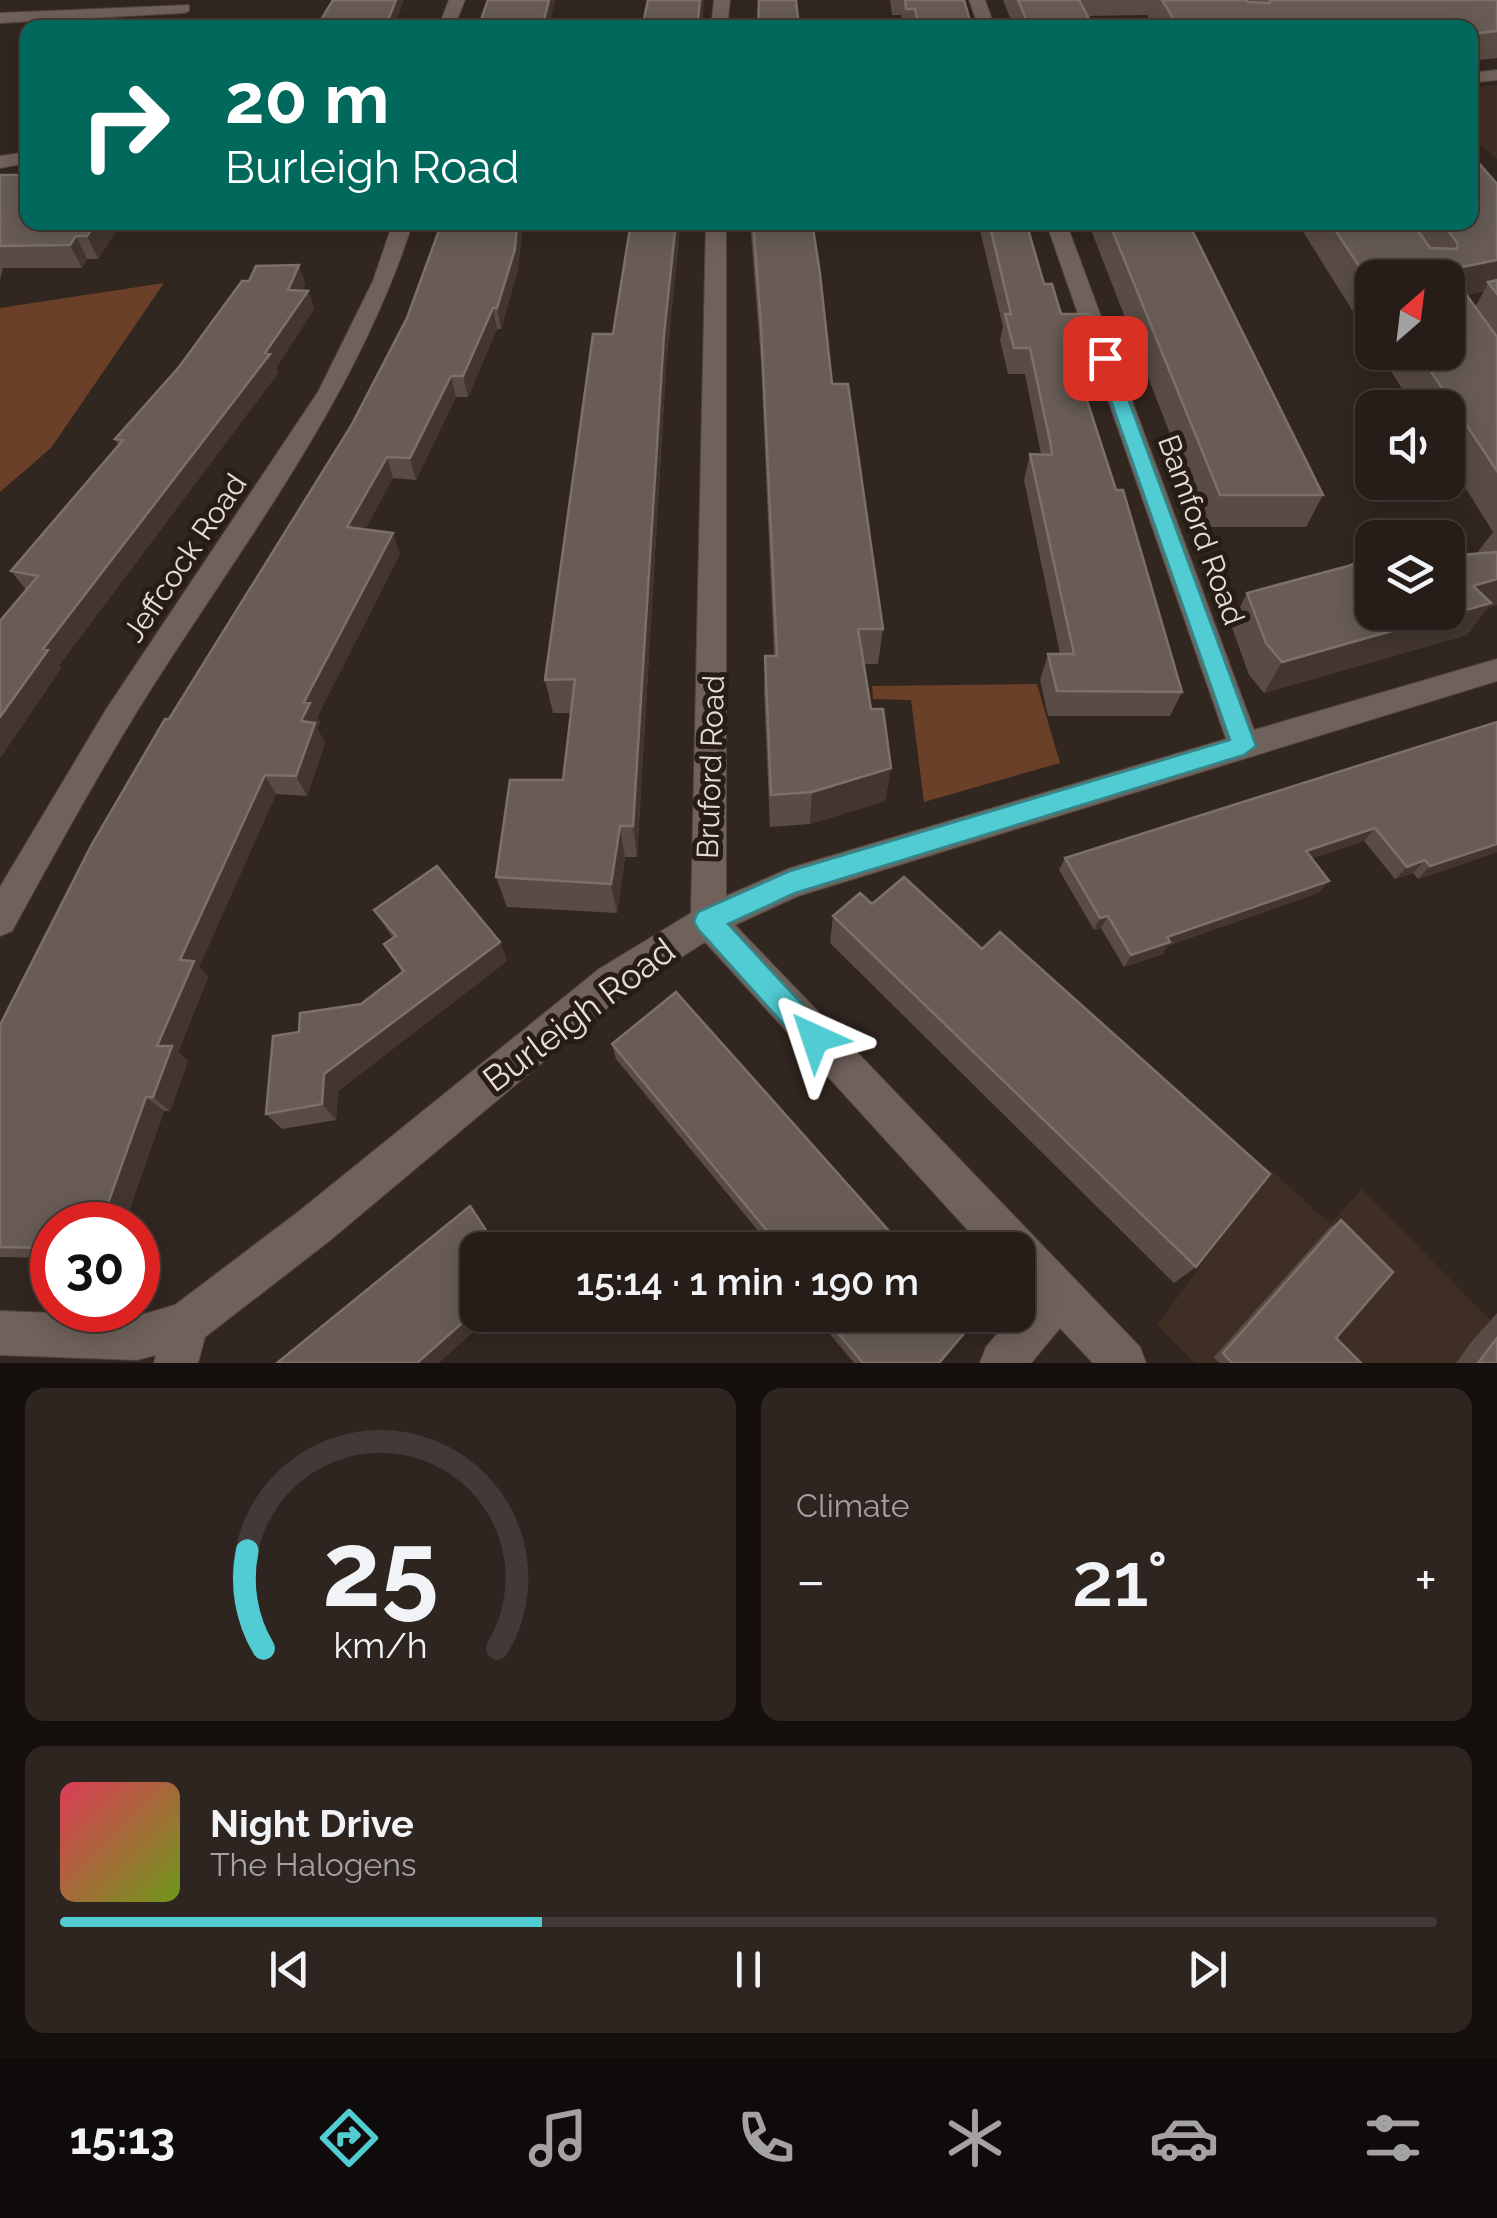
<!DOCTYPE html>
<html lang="en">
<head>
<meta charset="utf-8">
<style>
	body { margin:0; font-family:Raleway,sans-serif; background:#2e2521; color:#f1f3f6; height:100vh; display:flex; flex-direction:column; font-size:38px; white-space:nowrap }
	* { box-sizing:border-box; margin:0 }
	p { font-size:32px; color:#a4a1a2 }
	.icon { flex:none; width:55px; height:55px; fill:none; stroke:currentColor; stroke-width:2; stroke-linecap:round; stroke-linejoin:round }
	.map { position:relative; height:1363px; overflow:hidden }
	.sheet { display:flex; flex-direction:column; gap:25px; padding:25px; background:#150f0d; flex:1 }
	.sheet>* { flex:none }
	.guide { position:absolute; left:20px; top:20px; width:1458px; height:210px; border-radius:20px; box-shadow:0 5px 25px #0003,0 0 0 2px #423a37; background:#00695c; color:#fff; overflow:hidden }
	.needle { width:65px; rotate:28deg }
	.tools { position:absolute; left:1355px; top:260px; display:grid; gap:20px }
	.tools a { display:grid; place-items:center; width:110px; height:110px; border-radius:20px; background:#261c18; box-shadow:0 5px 25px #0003,0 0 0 2px #423a37; font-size:50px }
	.speed { position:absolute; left:30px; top:1202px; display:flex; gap:20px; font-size:50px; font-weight:700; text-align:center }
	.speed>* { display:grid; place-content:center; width:130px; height:130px; border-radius:50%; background:#261c18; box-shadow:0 5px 25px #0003,0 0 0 2px #423a37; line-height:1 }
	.speed .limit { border:15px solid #d22; background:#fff; color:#111 }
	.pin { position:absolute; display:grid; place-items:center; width:85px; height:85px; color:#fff; margin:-42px; border-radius:20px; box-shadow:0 5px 15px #0006 }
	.me { position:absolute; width:110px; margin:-55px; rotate:318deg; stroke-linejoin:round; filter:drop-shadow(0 0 8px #0008) }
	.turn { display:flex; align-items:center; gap:35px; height:210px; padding:0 40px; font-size:45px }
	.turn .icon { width:130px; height:130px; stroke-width:2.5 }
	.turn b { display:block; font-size:70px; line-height:85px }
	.big { font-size:75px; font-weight:600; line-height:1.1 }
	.sheet .card { flex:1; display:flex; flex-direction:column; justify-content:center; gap:15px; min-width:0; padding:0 35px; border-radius:20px; background:#2e2521 }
	.sheet .dial { align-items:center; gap:0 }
	.dial svg { height:260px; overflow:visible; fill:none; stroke:#423a37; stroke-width:7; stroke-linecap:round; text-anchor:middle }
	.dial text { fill:#f1f3f6; stroke:none }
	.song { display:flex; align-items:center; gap:30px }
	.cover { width:120px; height:120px; border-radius:15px; background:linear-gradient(135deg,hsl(350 70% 55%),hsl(80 70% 35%)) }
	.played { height:10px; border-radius:5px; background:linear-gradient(90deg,#51ccd3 35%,#423a37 35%) }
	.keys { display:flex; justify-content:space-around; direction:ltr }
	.heat { display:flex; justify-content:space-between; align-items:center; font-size:55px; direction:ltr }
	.sheet .tiles { flex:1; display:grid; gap:25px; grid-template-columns:1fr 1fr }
	.card:last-child { grid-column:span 2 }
	.trip { position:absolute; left:460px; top:1232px; width:575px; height:100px; border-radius:20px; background:#261c18; box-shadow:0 5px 25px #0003,0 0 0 2px #423a37; font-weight:600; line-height:100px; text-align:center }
	.tabs { display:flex; height:160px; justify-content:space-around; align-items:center; background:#0f0b0a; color:#a4a1a2 }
	.tabs .icon { width:70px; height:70px }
	.tabs .active { color:#51ccd3 }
	.tabs b { font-size:45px; color:#f1f3f6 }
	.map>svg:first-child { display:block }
	.built { fill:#3f2e24 }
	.green { fill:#6a4028 }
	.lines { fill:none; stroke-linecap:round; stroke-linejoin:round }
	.minor-casing { stroke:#4e453f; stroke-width:2 }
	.minor { fill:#70625b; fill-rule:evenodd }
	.wall { fill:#594c45; fill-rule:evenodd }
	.shaded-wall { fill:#433630 }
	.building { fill:#685c55; stroke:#7b706a; stroke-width:2.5 }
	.route { fill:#51ccd3; stroke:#358589; stroke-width:2.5 }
	.labels { text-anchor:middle; stroke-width:10; stroke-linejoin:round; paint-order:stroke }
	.street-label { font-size:30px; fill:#e5ddd9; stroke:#281c16 }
	.near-street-label { font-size:35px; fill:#e5ddd9; stroke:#281c16 }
</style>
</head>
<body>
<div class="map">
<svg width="1497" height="1363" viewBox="0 0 1497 1363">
	<rect width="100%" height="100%" fill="#322620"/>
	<path class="built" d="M1497,85V159L1470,137V88Z
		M1271,1170L1330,1224L1362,1189L1497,1327V1363H1195L1157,1325Z"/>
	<path class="green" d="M164,283L51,448L0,492V308Z
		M1037,684L1060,763L924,802L911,700L873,699L872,686Z"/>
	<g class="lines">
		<defs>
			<path id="minor" d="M449,0H465L454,28H438Z
				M714,0H730L727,28H711Z
				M969,0H985L995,28H979Z
				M189,5V11L184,13L0,23V13Z
				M1497,70V80L1470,83V73Z
				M28,152V163L0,168V156Z
				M393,222H413C360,386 262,518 169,661C112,748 62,840 12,931L0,936V887L107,708L318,392L373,281Z
				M706,222H726V896L790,868L1226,739L1046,222H1066L1254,730L1497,659V681L798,896L735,925L1140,1347L1146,1363H1093L1060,1328L1031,1363H980L986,1347L1030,1296L1018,1283V1250H986L705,942L625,993L328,1242L205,1337L198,1363H154L156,1355L137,1360L0,1355V1311L137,1316L175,1305L298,1212L599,969L691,913Z"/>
		</defs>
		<use href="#minor" class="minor-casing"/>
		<use href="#minor" class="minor"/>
	</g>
	<path class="wall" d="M890,0H964L972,28H903L901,15H892Z
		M1003,0H1497V58L1470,61V28H1154L1147,15L1088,16L1094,28H1014Z
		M0,175L122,222L98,259H87L82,268H3L0,280Z
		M1497,184V605L1488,607L1467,635L1264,693L1249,675L1231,625L1247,593L1348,566L1361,562L1365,555L1372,553V612L1477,553L1493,532L1448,460V408H1414L1379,352H1448L1372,278V342L1297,222H1470ZM1484,291L1475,307L1466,295Z
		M442,222H533V230H522L518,269L501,329H497L468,397H456L416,480L393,478L365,529L400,554L317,717L320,723L317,728L325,743L307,796L276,794L199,967L208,977L178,1052L188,1061L170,1111H164L124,1225H52V1258L0,1257V1025L169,719L351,426L407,318Z
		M750,222H808L832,384L883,629L878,664H864L871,709L891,768L885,801L810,824L770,827L764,691L765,656H774L761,362Z
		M978,222H1026L1044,284L1061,314L1102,347L1095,374H1078L1182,692L1170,716H1048L1040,680L1048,654H1060L1024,480L1030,454H1041L1025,374H1008L1000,340L1003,327Z
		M1088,222H1188L1323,495L1306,527H1206Z
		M299,265L305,284L302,290L308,291L314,309L276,368L278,373L59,665L61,668L0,758L26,590L11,571L118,445L115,439L179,367L249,281Z
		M666,368L637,857H625L617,913L507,907L496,877L563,780L571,713H553L545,680Z
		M1497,722V852L1418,879L1413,873L1395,879L1364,841L1312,858L1329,881L1318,893L1167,946L1163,954L1124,967L1101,928L1094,930L1059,870L1065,858Z
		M374,910L500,942L507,961L338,1091L336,1120L282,1129L266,1114L299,1032L361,1004L402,972L384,944L393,938Z
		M833,916L1196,1267L1174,1283L830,943Z
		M612,1044L906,1250H774L616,1059Z
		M1341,1220L1336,1338L1361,1363H1219L1214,1357L1330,1227Z
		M1497,1313V1363H1456L1472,1341Z
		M814,1315H964L939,1363H854Z"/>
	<path class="shaded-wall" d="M396,0H404L394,28H385Z
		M549,0H555L549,28H542Z
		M700,0H704L702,28H697Z
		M97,222H122L98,259L87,236Z
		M517,222H521L522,230L518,269L501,329L497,308Z
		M676,222H681L666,368L637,857L633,826L664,334Z
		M76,236L87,259L82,268L70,245Z
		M1497,260V287L1488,282L1484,291L1448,298L1462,267Z
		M299,265L305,284L294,309L288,290Z
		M308,291L314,309L276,368L278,373L59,665L61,668L0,758V717L43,649L265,353Z
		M493,308L497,329L468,397L463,376Z
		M451,376L456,397L416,480L410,458Z
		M387,457L393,478L355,548L347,527Z
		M393,533L400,554L317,717L320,723L317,728L325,743L307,796L296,776L301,721L304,702Z
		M1497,579V605L1488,607L1467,635L1264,693L1282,662L1473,586Z
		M891,768L885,801L810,824L812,792Z
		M265,775L276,794L199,967L208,977L178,1052L188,1061L170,1111L153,1097L157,1046L180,960Z
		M620,826L625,857L617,913L611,884Z
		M1375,828L1364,841L1296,863L1306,851Z
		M1497,844V852L1418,879L1430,866Z
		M1425,860L1413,873L1395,879L1407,867Z
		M1329,881L1318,893L1167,946L1163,954L1124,967L1131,955L1167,937Z
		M1108,916L1101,928L1094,930L1100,918Z
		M500,942L507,961L338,1091L336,1120L322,1104L324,1074Z
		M146,1097L164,1111L124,1225H110L102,1220Z
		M62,1219L73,1225H60Z
		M478,1309V1315H492L439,1363H417Z"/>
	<path class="building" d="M333,0H396L385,28H316Z
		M488,0H549L542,28H478Z
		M648,0H700L697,28H642Z
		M759,0H796L799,28H758Z
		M905,0H964L972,28H919L915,9H906Z
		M1018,0H1079L1094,28H1030Z
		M1162,0H1246L1248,2L1270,3V0H1497V31L1470,34V28H1179Z
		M1470,153L1497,184V260L1462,267L1463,290L1497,337V471L1418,352H1448V278H1372V286L1330,222H1412L1430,248L1457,249L1458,244L1442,222H1470Z
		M0,175H28V222H97L87,236H76L70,245L0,246Z
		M442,222H517L515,249L497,308H493L463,376H451L410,458L387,457L347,527L393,533L304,702L310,703L301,721L315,723L296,776L265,775L180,960L194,961L157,1046H172L153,1097H146L102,1220L62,1219L60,1225H52L51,1248L0,1247V1025L92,844L165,719H169L351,426L407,318Z
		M631,222H676L664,334L633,826H620L611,884L496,877L510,780H563L575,679L545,680L593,334H613Z
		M753,222H808V228H813L820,274L832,384H848L883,629H858L871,709H883L891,768L812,792L771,795L765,656H777L761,326Z
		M989,222H1026L1044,284H1052L1061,314H1090L1102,347L1070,348L1116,490H1123L1182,692L1057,691L1048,654H1074L1030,454L1052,455L1051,446L1030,348H1014L1005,314H1011Z
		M1109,222H1188L1323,495H1220Z
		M299,265L288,290L308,291L265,353L270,354L43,649L48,650L0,717V621L38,576L11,571L123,440L115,439L179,367L242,281H249L256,266Z
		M1497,280V294L1488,282Z
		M1497,552V579L1473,586L1491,603L1282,662L1266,643L1247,593L1348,566L1369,559L1365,555L1372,553V612H1448V556Z
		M1497,722V844L1430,866L1425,860L1407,867L1375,828L1306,851L1329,881L1167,937L1170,942L1131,955L1108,916L1100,918L1065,858Z
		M437,866L500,942L324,1074L322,1104L266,1114L273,1036L299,1032L300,1013L361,1004L404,971L384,944L396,936L374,910Z
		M904,877L982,949L1000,932L1270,1174L1196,1267L833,916L860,893L872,904Z
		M676,992L906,1250H783L612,1044Z
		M470,1206L499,1250H478V1309L417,1363H277Z
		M1341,1220L1393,1272L1336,1338L1361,1363H1232L1223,1353Z
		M823,1315H964L972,1324L939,1363H863Z
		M1497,1338V1363H1478Z"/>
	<path class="route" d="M1105,353L1113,358L1256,746L1244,755L795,893L728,924L825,1029L829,1038L825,1048L815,1053L805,1048L698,929L694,921L698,912L790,871L1230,740L1096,358Z"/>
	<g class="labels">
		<g class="street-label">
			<text transform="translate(1201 530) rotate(70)" y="10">Bamford Road</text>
			<text transform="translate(185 558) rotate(-56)" y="10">Jeffcock Road</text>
			<text transform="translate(711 767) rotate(-88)" y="10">Bruford Road</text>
		</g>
		<g class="near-street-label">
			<text transform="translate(579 1015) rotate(-37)" y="12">Burleigh Road</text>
		</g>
	</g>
</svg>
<div class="tools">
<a><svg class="needle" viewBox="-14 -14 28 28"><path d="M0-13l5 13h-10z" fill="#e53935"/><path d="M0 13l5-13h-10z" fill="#a4a1a2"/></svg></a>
<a><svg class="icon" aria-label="sound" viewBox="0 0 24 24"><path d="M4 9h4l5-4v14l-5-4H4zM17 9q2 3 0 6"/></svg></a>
<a><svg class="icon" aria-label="layers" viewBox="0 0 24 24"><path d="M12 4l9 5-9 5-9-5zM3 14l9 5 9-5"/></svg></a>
</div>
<div class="speed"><div class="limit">30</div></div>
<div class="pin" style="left:1105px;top:358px;background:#d93025"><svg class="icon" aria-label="arrive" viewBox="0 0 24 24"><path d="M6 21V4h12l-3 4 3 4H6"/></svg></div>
<svg class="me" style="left:815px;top:1038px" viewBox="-20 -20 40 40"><path d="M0-17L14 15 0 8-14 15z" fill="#51ccd3" stroke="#fff" stroke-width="4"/></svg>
<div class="trip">15:14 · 1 min · 190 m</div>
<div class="guide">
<div class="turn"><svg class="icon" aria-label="right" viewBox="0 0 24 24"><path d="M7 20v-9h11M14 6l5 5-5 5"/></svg><div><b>20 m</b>Burleigh Road</div></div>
</div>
</div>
<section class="sheet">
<div class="tiles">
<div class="card dial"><svg viewBox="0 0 100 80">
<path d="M14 69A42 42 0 1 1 86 69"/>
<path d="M14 69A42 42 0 0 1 9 39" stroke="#51ccd3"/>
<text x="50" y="56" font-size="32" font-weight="700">25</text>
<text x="50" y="72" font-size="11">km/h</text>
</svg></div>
<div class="card"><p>Climate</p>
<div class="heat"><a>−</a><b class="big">21°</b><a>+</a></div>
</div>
<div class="card">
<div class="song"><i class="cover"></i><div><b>Night Drive</b><p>The Halogens</p></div></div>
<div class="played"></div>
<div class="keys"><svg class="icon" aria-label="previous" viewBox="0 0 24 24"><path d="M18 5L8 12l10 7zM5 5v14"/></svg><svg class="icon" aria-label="pause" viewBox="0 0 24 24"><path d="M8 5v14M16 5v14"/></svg><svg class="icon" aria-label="next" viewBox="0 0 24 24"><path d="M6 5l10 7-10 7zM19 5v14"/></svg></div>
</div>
</div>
</section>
<nav class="tabs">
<b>15:13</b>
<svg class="icon active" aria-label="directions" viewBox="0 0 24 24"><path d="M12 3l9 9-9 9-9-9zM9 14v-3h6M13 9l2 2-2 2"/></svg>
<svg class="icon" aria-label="music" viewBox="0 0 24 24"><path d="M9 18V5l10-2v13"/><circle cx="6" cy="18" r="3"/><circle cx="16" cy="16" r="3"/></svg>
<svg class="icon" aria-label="phone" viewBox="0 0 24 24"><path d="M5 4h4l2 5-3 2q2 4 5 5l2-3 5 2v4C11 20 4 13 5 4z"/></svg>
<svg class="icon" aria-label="climate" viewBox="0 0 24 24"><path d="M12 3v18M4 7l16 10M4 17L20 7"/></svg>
<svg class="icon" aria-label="car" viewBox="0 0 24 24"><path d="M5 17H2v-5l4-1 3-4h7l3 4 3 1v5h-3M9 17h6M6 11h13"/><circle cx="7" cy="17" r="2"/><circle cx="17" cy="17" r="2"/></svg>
<svg class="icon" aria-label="filters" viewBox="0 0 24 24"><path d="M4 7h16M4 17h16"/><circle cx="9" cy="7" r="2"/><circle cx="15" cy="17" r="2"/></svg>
</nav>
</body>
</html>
